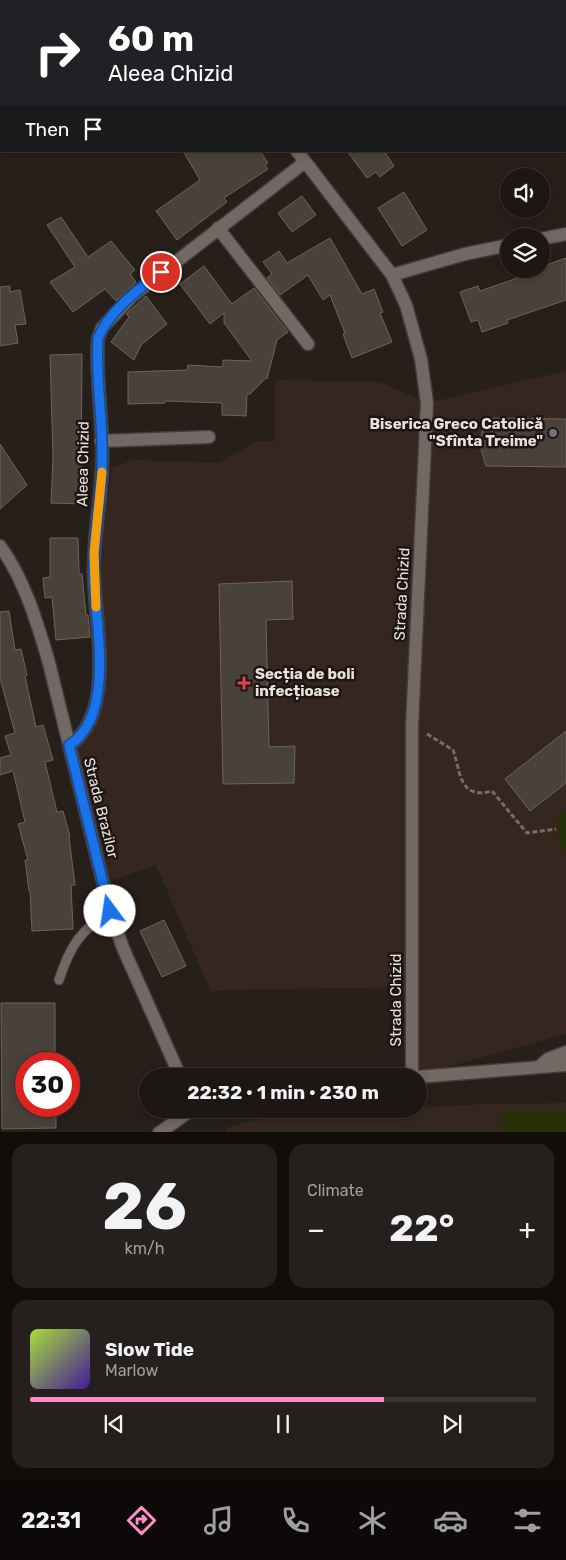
<!DOCTYPE html>
<html lang="en">
<head>
<meta charset="utf-8">
<style>
	body { margin:0; font-family:Rubik,sans-serif; background:#25201d; color:#f1f3f6; height:100vh; display:flex; flex-direction:column; font-size:19px; white-space:nowrap }
	* { box-sizing:border-box; margin:0 }
	p { font-size:16px; color:#a09fa0 }
	.icon { flex:none; width:28px; height:28px; fill:none; stroke:currentColor; stroke-width:2; stroke-linecap:round; stroke-linejoin:round }
	.map { position:relative; height:1132px; overflow:hidden }
	.drawer { display:flex; flex-direction:column; gap:12px; padding:12px; background:#100d0b; flex:1 }
	.drawer>* { flex:none }
	.hud { position:absolute; left:0px; top:0px; width:566px; height:152px; box-shadow:0 2px 8px #0003,0 0 0 1px #3b3634; background:#202124; color:#fff; overflow:hidden }
	.fabs { position:absolute; left:500px; top:168px; display:grid; gap:10px }
	.fabs a { display:grid; place-items:center; width:50px; height:50px; border-radius:50%; background:#1d1714; box-shadow:0 2px 8px #0003,0 0 0 1px #3b3634; font-size:25px }
	.speed { position:absolute; left:15px; top:1052px; display:flex; gap:10px; font-size:25px; font-weight:700; text-align:center }
	.speed>* { display:grid; place-content:center; width:65px; height:65px; border-radius:50%; background:#1d1714; box-shadow:0 2px 8px #0003,0 0 0 1px #3b3634; line-height:1 }
	.speed .limit { border:8px solid #d22; background:#fff; color:#111 }
	.pin { position:absolute; display:grid; place-items:center; width:42px; height:42px; color:#fff; margin:-21px; border:2px solid #fff; border-radius:50%; box-shadow:0 1px 5px #0007 }
	.me { position:absolute; width:55px; margin:-28px; rotate:346deg; stroke-linejoin:round; filter:drop-shadow(0 0 4px #0008) }
	.turn { display:flex; align-items:center; gap:18px; height:105px; padding:0 25px; font-size:22px }
	.turn .icon { width:65px; height:65px; stroke-width:2.5 }
	.turn b { display:block; font-size:35px; line-height:42px }
	.then { display:flex; align-items:center; height:48px; padding:0 25px; background:#0003; gap:10px; font-size:19px }
	.big { font-size:38px; font-weight:700; line-height:1.1 }
	.drawer .card { flex:1; display:flex; flex-direction:column; justify-content:center; gap:8px; min-width:0; padding:0 18px; border-radius:15px; background:#25201d }
	.drawer .dial { align-items:center; gap:0 }
	.dial b { font-size:65px; line-height:1 }
	.song { display:flex; align-items:center; gap:15px }
	.cover { width:60px; height:60px; border-radius:8px; background:linear-gradient(135deg,hsl(80 70% 55%),hsl(260 70% 35%)) }
	.played { height:5px; border-radius:2px; background:linear-gradient(90deg,#fb8fc5 70%,#3b3634 70%) }
	.keys { display:flex; justify-content:space-around; direction:ltr }
	.heat { display:flex; justify-content:space-between; align-items:center; font-size:28px; direction:ltr }
	.drawer .tiles { flex:1; display:grid; gap:12px; grid-template-columns:1fr 1fr }
	.card:last-child { grid-column:span 2 }
	.trip { position:absolute; left:139px; top:1068px; width:288px; height:50px; border-radius:25px; background:#1d1714; box-shadow:0 2px 8px #0003,0 0 0 1px #3b3634; font-weight:700; line-height:50px; text-align:center }
	.tabs { display:flex; height:80px; justify-content:space-around; align-items:center; background:#0c0908; color:#a09fa0 }
	.tabs .icon { width:35px; height:35px }
	.tabs .selected { color:#fb8fc5 }
	.tabs b { font-size:22px; color:#f1f3f6 }
	.map>svg:first-child { display:block }
	.built { fill:#352720 }
	.green { fill:#263007 }
	.building { fill:#48423a; stroke:#6b655d }
	.lines { fill:none; stroke-linecap:round; stroke-linejoin:round }
	.service-casing { stroke:#443c39; stroke-width:11 }
	.minor-casing { stroke:#443c39; stroke-width:15 }
	.tertiary-casing { stroke:#443c39; stroke-width:15 }
	.path { stroke:#746d68; stroke-width:3; stroke-dasharray:5 2.5; stroke-linecap:butt }
	.service { stroke:#736964; stroke-width:9 }
	.minor { stroke:#736964; stroke-width:12 }
	.tertiary { stroke:#736964; stroke-width:12 }
	.route-casing { stroke:#114b97; stroke-width:12 }
	.route { stroke:#1a73e8; stroke-width:9 }
	.slow { stroke:#f59e0b; stroke-width:9 }
	.worship-dot { fill:#6b7280; stroke:#1d1511; stroke-width:2 }
	.health-dot { fill:#e0444e; stroke:#1d1511; stroke-width:2 }
	.labels { text-anchor:middle; stroke-width:5; stroke-linejoin:round; paint-order:stroke }
	.poi-label { font-size:15px; font-weight:bold; fill:#e8e2df; stroke:#1d1511; text-anchor:end }
	.street-label { font-size:15px; fill:#e8e2df; stroke:#1d1511 }
</style>
</head>
<body>
<div class="map">
<svg width="566" height="1133" viewBox="0 0 566 1133">
	<rect width="100%" height="100%" fill="#271f1a"/>
	<path class="built" d="M566,371V1034L415,1076L412,987L224,990L211,992L156,865L103,884L69,745L77,741L98,690L103,536L112,468L132,460L219,463L257,441H275V380L380,382L427,403Z
		M566,1103V1132L226,1133V1129L245,1122L278,1116L484,1104Z"/>
	<path class="green" d="M566,810V853L559,843L558,821Z
		M501,1111H566V1132H502Z"/>
	<path class="building" d="M183,151H260L268,163L265,165L268,169L224,198L227,202L177,240L156,211L200,180Z
		M347,151H384L394,166L380,177L376,172L367,178Z
		M404,192L427,230L402,246L378,208Z
		M302,196L316,215L292,232L278,213Z
		M61,217L88,257L111,241L135,270L130,274L136,282L116,301L105,289L73,312L50,282L75,267L47,225Z
		M330,238L362,294L374,289L383,312L380,313L392,342L352,358L343,334L345,333L330,295L323,300L308,275L280,295L267,278L272,274L263,262L279,251L287,263Z
		M566,258V300L507,320L508,323L482,332L478,320L471,322L460,292L478,286L480,291L535,272L534,270L541,269V267Z
		M204,266L232,304L254,288L288,332L277,340L267,379L266,378L250,394H247L246,416L222,415V403L165,401V403L128,404V372L187,370L188,365L223,367V360L252,361L224,323V313L210,324L180,284Z
		M10,286V292L20,290L26,324L15,325L18,343L0,346V287Z
		M146,296L167,324L141,345L134,360L111,342L129,317L126,314Z
		M82,354L81,476H84L83,504L51,503L53,457L50,355Z
		M486,418L566,419V467L486,466L479,442Z
		M0,444L27,485L0,509Z
		M50,538H78L79,574H82L86,615H88L90,637L56,640L52,597L45,598L43,578L50,577Z
		M292,581L293,619L266,620L269,747L295,746L294,783L223,784L219,584Z
		M9,611L15,650L21,649L27,675L25,676L36,727L43,725L53,760L45,762L57,812L63,811L70,836L69,837L75,885H71L73,929L32,931L30,890L29,891L25,860H28L18,824L25,822L13,771L0,775V758L11,755L5,736L15,733L0,678V612Z
		M566,731V783L530,811L505,779Z
		M164,920L186,966L162,977L140,931Z
		M1,1003H55V1064H26V1106H56V1128L2,1129Z"/>
	<g class="lines">
		<defs>
			<path id="service" d="M59,980C70,946 80,931 110,911"/>
			<path id="minor" d="M189,0V1
				M365,0L369,1
				M553,1V0
				M565,59H566
				M297,151L392,275L406,305L421,359L427,403L412,726V1076
				M218,228L308,344
				M541,239L566,234
				M392,275L465,254L509,245
				M101,441L209,437
				M0,546C24,578 38,625 49,663L110,911L123,948L180,1076
				M69,745C87,735 96,710 98,690C103,653 95,611 94,573C93,538 101,503 102,467C104,424 95,381 98,339L102,328L132,296L305,162"/>
			<path id="tertiary" d="M539,1067L548,1059L566,1052
				M418,1077L566,1065
				M159,1133L193,1109"/>
		</defs>
		<use href="#service" class="service-casing"/>
		<use href="#minor" class="minor-casing"/>
		<use href="#tertiary" class="tertiary-casing"/>
		<path class="path" d="M427,734L453,750C461,771 458,800 492,791L527,833L556,829"/>
		<use href="#service" class="service"/>
		<use href="#minor" class="minor"/>
		<use href="#tertiary" class="tertiary"/>
	</g>
	<g class="lines">
		<defs>
			<path id="route" d="M110,911L69,745C87,735 96,710 98,690C103,653 95,611 94,573C93,538 101,503 102,467C104,424 95,381 98,338C110,310 138,290 161,272"/>
		</defs>
		<use href="#route" class="route-casing"/>
		<use href="#route" class="route"/>
		<path class="slow" d="M96,607L94,553L102,472"/>
	</g>
	<circle class="worship-dot" cx="553" cy="433" r="5"/>
	<path class="health-dot" d="M241.5 675.5h5v5h5v5h-5v5h-5v-5h-5v-5h5z"/>
	<g class="labels">
		<g class="poi-label">
			<text x="543" y="429">Biserica Greco Catolică<tspan x="543" dy="17">"Sfînta Treime"</tspan></text>
			<text x="255" y="679" text-anchor="start">Secția de boli<tspan x="255" dy="17">infecțioase</tspan></text>
		</g>
		<g class="street-label">
			<text transform="translate(83 464) rotate(-89)" y="5">Aleea Chizid</text>
			<text transform="translate(402 594) rotate(-87)" y="5">Strada Chizid</text>
			<text transform="translate(101 808) rotate(76)" y="5">Strada Brazilor</text>
			<text transform="translate(396 1000) rotate(-90)" y="5">Strada Chizid</text>
		</g>
	</g>
</svg>
<div class="fabs">
<a><svg class="icon" aria-label="sound" viewBox="0 0 24 24"><path d="M4 9h4l5-4v14l-5-4H4zM17 9q2 3 0 6"/></svg></a>
<a><svg class="icon" aria-label="layers" viewBox="0 0 24 24"><path d="M12 4l9 5-9 5-9-5zM3 14l9 5 9-5"/></svg></a>
</div>
<div class="speed"><div class="limit">30</div></div>
<div class="pin" style="left:161px;top:272px;background:#d93025"><svg class="icon" aria-label="arrive" viewBox="0 0 24 24"><path d="M6 21V4h12l-3 4 3 4H6"/></svg></div>
<svg class="me" style="left:110px;top:911px" viewBox="-20 -20 40 40"><circle r="19" fill="#fff"/><path d="M0-13L10 11 0 6-10 11z" fill="#1a73e8"/></svg>
<div class="trip">22:32 · 1 min · 230 m</div>
<div class="hud">
<div class="turn"><svg class="icon" aria-label="right" viewBox="0 0 24 24"><path d="M7 20v-9h11M14 6l5 5-5 5"/></svg><div><b>60 m</b>Aleea Chizid</div></div>
<div class="then">Then<svg class="icon" aria-label="arrive" viewBox="0 0 24 24"><path d="M6 21V4h12l-3 4 3 4H6"/></svg></div>
</div>
</div>
<section class="drawer">
<div class="tiles">
<div class="card dial"><b>26</b><p>km/h</p></div>
<div class="card"><p>Climate</p>
<div class="heat"><a>−</a><b class="big">22°</b><a>+</a></div>
</div>
<div class="card">
<div class="song"><i class="cover"></i><div><b>Slow Tide</b><p>Marlow</p></div></div>
<div class="played"></div>
<div class="keys"><svg class="icon" aria-label="previous" viewBox="0 0 24 24"><path d="M18 5L8 12l10 7zM5 5v14"/></svg><svg class="icon" aria-label="pause" viewBox="0 0 24 24"><path d="M8 5v14M16 5v14"/></svg><svg class="icon" aria-label="next" viewBox="0 0 24 24"><path d="M6 5l10 7-10 7zM19 5v14"/></svg></div>
</div>
</div>
</section>
<nav class="tabs">
<b>22:31</b>
<svg class="icon selected" aria-label="directions" viewBox="0 0 24 24"><path d="M12 3l9 9-9 9-9-9zM9 14v-3h6M13 9l2 2-2 2"/></svg>
<svg class="icon" aria-label="music" viewBox="0 0 24 24"><path d="M9 18V5l10-2v13"/><circle cx="6" cy="18" r="3"/><circle cx="16" cy="16" r="3"/></svg>
<svg class="icon" aria-label="phone" viewBox="0 0 24 24"><path d="M5 4h4l2 5-3 2q2 4 5 5l2-3 5 2v4C11 20 4 13 5 4z"/></svg>
<svg class="icon" aria-label="climate" viewBox="0 0 24 24"><path d="M12 3v18M4 7l16 10M4 17L20 7"/></svg>
<svg class="icon" aria-label="car" viewBox="0 0 24 24"><path d="M5 17H2v-5l4-1 3-4h7l3 4 3 1v5h-3M9 17h6M6 11h13"/><circle cx="7" cy="17" r="2"/><circle cx="17" cy="17" r="2"/></svg>
<svg class="icon" aria-label="filters" viewBox="0 0 24 24"><path d="M4 7h16M4 17h16"/><circle cx="9" cy="7" r="2"/><circle cx="15" cy="17" r="2"/></svg>
</nav>
</body>
</html>
